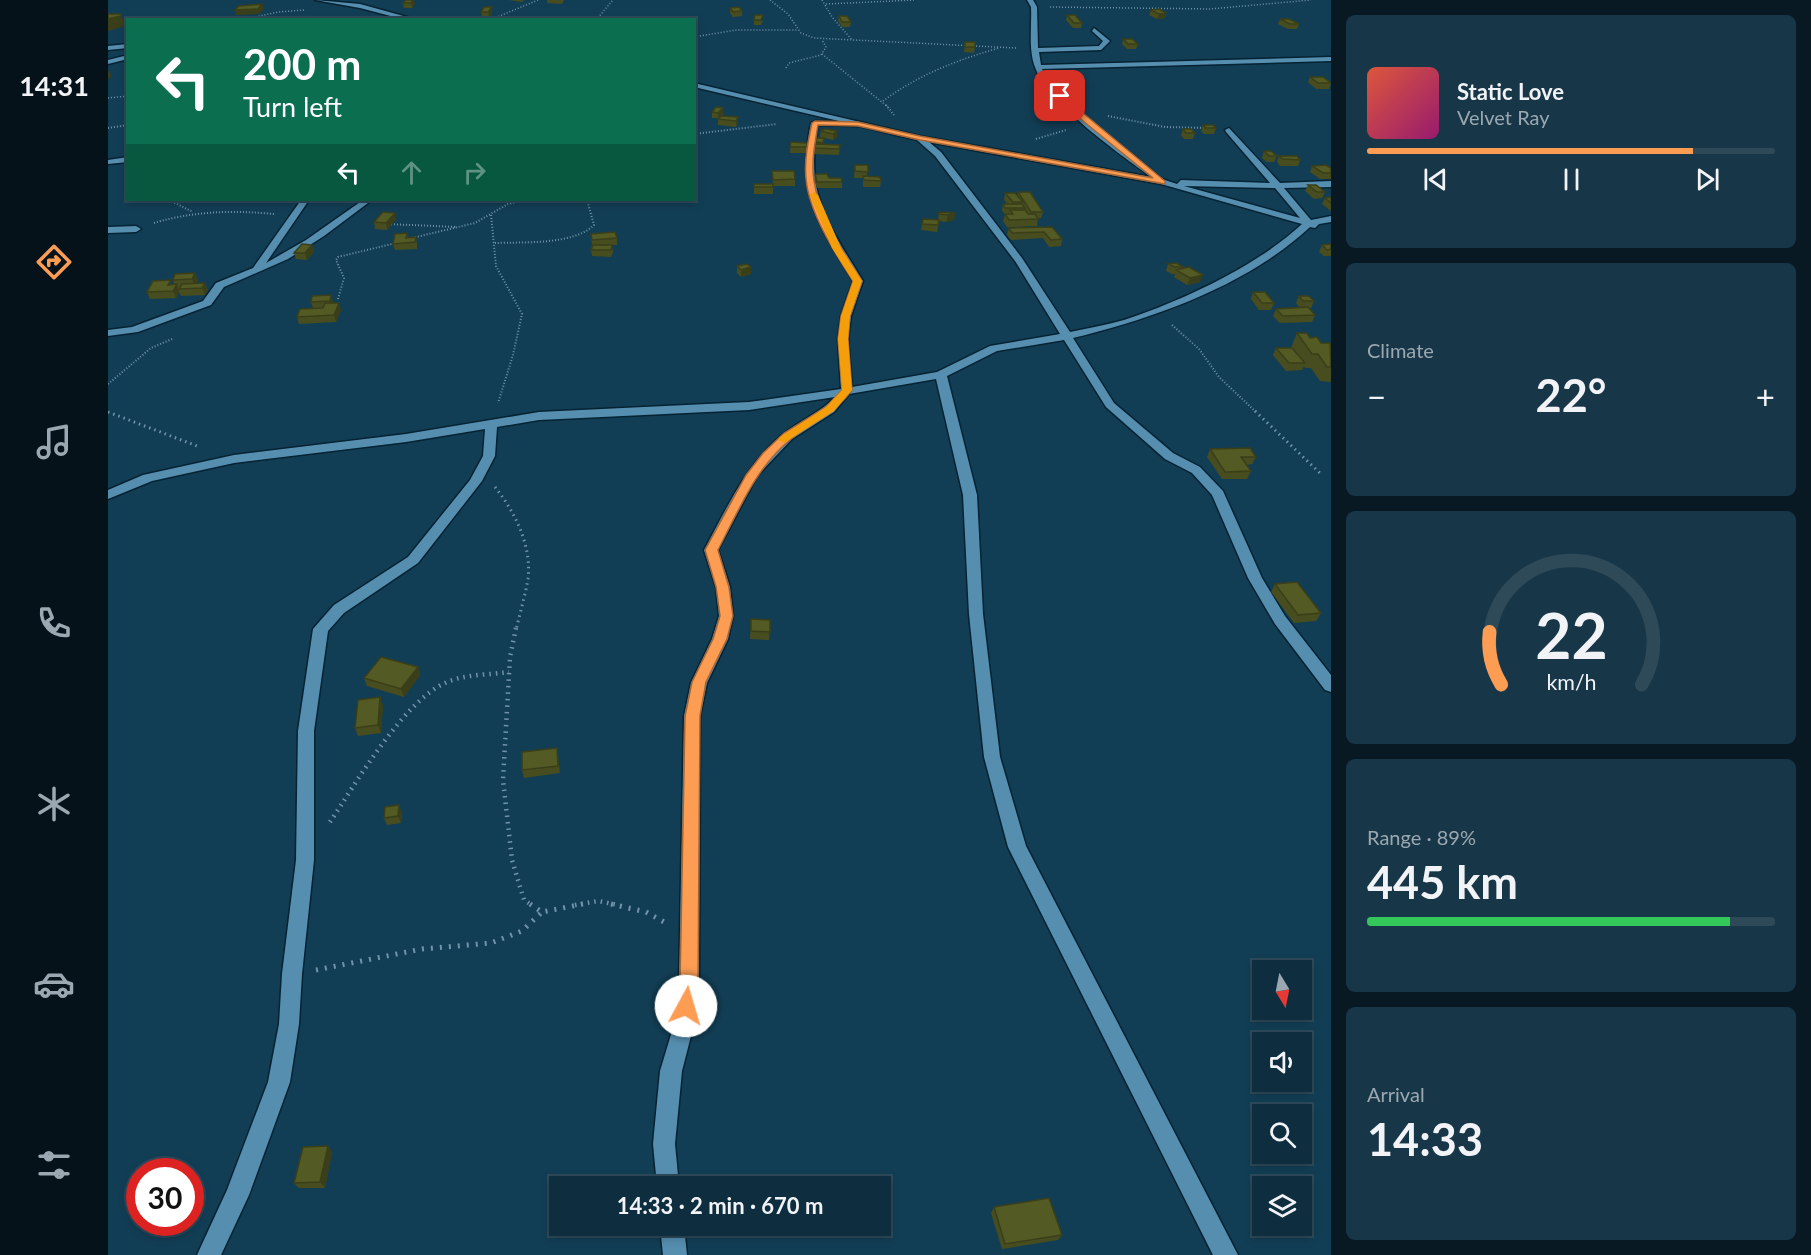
<!DOCTYPE html>
<html lang="en">
<head>
<meta charset="utf-8">
<style>
	body { margin:0; font-family:Lato,sans-serif; background:#173647; color:#f1f3f6; height:100vh; display:flex; flex-direction:column; font-size:22px; white-space:nowrap }
	* { box-sizing:border-box; margin:0 }
	p { font-size:20px; color:#9ba8b1 }
	.icon { flex:none; width:33px; height:33px; fill:none; stroke:currentColor; stroke-width:2; stroke-linecap:round; stroke-linejoin:round }
	.map { position:relative; flex:1; overflow:hidden }
	.sheet { display:flex; flex-direction:column; gap:15px; padding:15px; background:#081923; width:480px }
	.sheet>* { flex:none }
	.top-card { position:absolute; left:18px; top:18px; width:570px; height:183px; border-radius:0px; box-shadow:0 3px 9px #0003,0 0 0 2px #2e4a59; background:#0b6e4f; color:#fff; overflow:hidden }
	.needle { width:39px; rotate:170deg }
	.controls { position:absolute; left:1144px; top:960px; display:grid; gap:12px }
	.controls a { display:grid; place-items:center; width:60px; height:60px; border-radius:0px; background:#0e2e40; box-shadow:0 3px 9px #0003,0 0 0 2px #2e4a59; font-size:30px }
	.speed { position:absolute; left:18px; top:1158px; display:flex; gap:12px; font-size:30px; font-weight:700; text-align:center }
	.speed>* { display:grid; place-content:center; width:78px; height:78px; border-radius:50%; background:#0e2e40; box-shadow:0 3px 9px #0003,0 0 0 2px #2e4a59; line-height:1 }
	.speed .limit { border:9px solid #d22; background:#fff; color:#111 }
	.pin { position:absolute; display:grid; place-items:center; width:51px; height:51px; color:#fff; margin:-26px; border-radius:12px; box-shadow:0 3px 9px #0006 }
	.me { position:absolute; width:66px; margin:-33px; rotate:6deg; stroke-linejoin:round; filter:drop-shadow(0 0 4px #0008) }
	.turn { display:flex; align-items:center; gap:21px; height:126px; padding:0 18px; font-size:27px }
	.turn .icon { width:78px; height:78px; stroke-width:2.5 }
	.turn b { display:block; font-size:42px; line-height:51px }
	.lanes { display:flex; align-items:center; height:57px; padding:0 18px; background:#0003; justify-content:center; gap:30px; direction:ltr }
	.lanes .off { opacity:.35 }
	.big { font-size:45px; font-weight:700; line-height:1.1 }
	.sheet .widget { flex:1; display:flex; flex-direction:column; justify-content:center; gap:9px; min-width:0; padding:0 21px; border-radius:9px; background:#173647 }
	.sheet .dial { align-items:center; gap:0 }
	.dial svg { height:156px; overflow:visible; fill:none; stroke:#2e4a59; stroke-width:7; stroke-linecap:round; text-anchor:middle }
	.dial text { fill:#f1f3f6; stroke:none }
	.song { display:flex; align-items:center; gap:18px }
	.cover { width:72px; height:72px; border-radius:9px; background:linear-gradient(135deg,hsl(10 70% 55%),hsl(320 70% 35%)) }
	.played { height:6px; border-radius:3px; background:linear-gradient(90deg,#fd9d54 80%,#2e4a59 80%) }
	.keys { display:flex; justify-content:space-around; direction:ltr }
	.heat { display:flex; justify-content:space-between; align-items:center; font-size:33px; direction:ltr }
	.charge { height:9px; border-radius:4px; background:linear-gradient(90deg,#34c759 89%,#2e4a59 0) }
	.trip { position:absolute; left:441px; top:1176px; width:342px; height:60px; border-radius:0px; background:#0e2e40; box-shadow:0 3px 9px #0003,0 0 0 2px #2e4a59; font-weight:700; line-height:60px; text-align:center }
	main { display:flex; flex:1; min-height:0 }
	.menu { display:flex; flex-direction:column; width:108px; justify-content:space-around; align-items:center; background:#06121a; color:#9ba8b1 }
	.menu .icon { width:42px; height:42px }
	.menu .selected { color:#fd9d54 }
	.menu b { font-size:27px; color:#f1f3f6 }
	.map>svg:first-child { display:block }
	.lines { fill:none; stroke-linecap:round; stroke-linejoin:round }
	.street-casing { stroke:#052333; stroke-width:3 }
	.path-far4 { stroke:#7194a9; stroke-width:1.5; stroke-dasharray:1 2; stroke-linecap:butt }
	.path-far3 { stroke:#7194a9; stroke-width:2; stroke-dasharray:1 2; stroke-linecap:butt }
	.path-far2 { stroke:#7194a9; stroke-width:3; stroke-dasharray:1.5 4; stroke-linecap:butt }
	.path-far1 { stroke:#7194a9; stroke-width:4.5; stroke-dasharray:1.5 5; stroke-linecap:butt }
	.path { stroke:#7194a9; stroke-width:5; stroke-dasharray:2 7; stroke-linecap:butt }
	.street { fill:#568eaf; fill-rule:evenodd }
	.wall { fill:#474d1f }
	.shaded-wall { fill:#3a3f19 }
	.building { fill:#535a24; stroke:#3a3f19; stroke-width:1.5 }
	.route { fill:#fd9d54; stroke:#a46637; stroke-width:1.5 }
	.slow { fill:#f59e0b }
</style>
</head>
<body>
<main>
<nav class="menu">
<b>14:31</b>
<svg class="icon selected" aria-label="directions" viewBox="0 0 24 24"><path d="M12 3l9 9-9 9-9-9zM9 14v-3h6M13 9l2 2-2 2"/></svg>
<svg class="icon" aria-label="music" viewBox="0 0 24 24"><path d="M9 18V5l10-2v13"/><circle cx="6" cy="18" r="3"/><circle cx="16" cy="16" r="3"/></svg>
<svg class="icon" aria-label="phone" viewBox="0 0 24 24"><path d="M5 4h4l2 5-3 2q2 4 5 5l2-3 5 2v4C11 20 4 13 5 4z"/></svg>
<svg class="icon" aria-label="climate" viewBox="0 0 24 24"><path d="M12 3v18M4 7l16 10M4 17L20 7"/></svg>
<svg class="icon" aria-label="car" viewBox="0 0 24 24"><path d="M5 17H2v-5l4-1 3-4h7l3 4 3 1v5h-3M9 17h6M6 11h13"/><circle cx="7" cy="17" r="2"/><circle cx="17" cy="17" r="2"/></svg>
<svg class="icon" aria-label="filters" viewBox="0 0 24 24"><path d="M4 7h16M4 17h16"/><circle cx="9" cy="7" r="2"/><circle cx="15" cy="17" r="2"/></svg>
</nav>
<div class="map">
<svg width="1223" height="1255" viewBox="0 0 1223 1255">
	<rect width="100%" height="100%" fill="#123e55"/>
	<g class="lines">
		<defs>
			<path id="street" d="M207,0L252,4L310,20H298L252,8Z
				M919,0H925L929,7L930,48L991,46L995,41L984,31L986,28L1002,41L993,50L931,52L933,65L1223,57V61L934,69L939,78L967,108L1054,179L1069,184L1073,180L1162,183L1118,132L1117,130L1121,128L1172,183L1223,181V187L1176,188L1203,220L1223,216V222L1211,224L1207,228L1202,227C1140,285 1047,318 965,338L1006,403L1065,453L1092,467L1115,491L1154,578L1177,616L1223,675V692L1217,690L1167,624L1140,578L1104,495L1084,473L1057,459L998,407L956,340L889,351L839,376L869,495L875,614L892,757L918,846L1130,1255H1105L900,847L876,757L861,614L855,495L828,379L741,394L726,412L684,439L649,476L610,550L622,587L625,616L620,639L599,683L592,716L591,984L585,1028L574,1071L567,1144L571,1186H549L545,1144L552,1071L565,1028L571,984L576,716L583,683L604,639L611,616L608,587L596,550C619,508 637,466 674,435C691,421 712,413 727,397L641,410L431,420L389,427L387,456L374,481L310,563L236,613L220,631L206,731V860L194,974L191,1024L182,1082L141,1195L113,1255H89L119,1190L160,1082L171,1024L174,974L188,860L190,731L205,629L226,605L300,557L362,480L375,456L377,429L298,442L126,463L44,481L0,499V490L35,475L126,455L298,434L431,412L641,402L733,389L730,339L733,316L745,281C710,223 688,194 703,123L707,121H731L586,87V83L812,136L1043,177C1012,154 939,103 927,67C920,49 924,26 923,7ZM710,125L751,126L809,140L827,156L907,261L952,334L882,346L829,372L744,387L740,339L743,316L755,281C721,225 696,195 710,125ZM821,142L1053,184L1194,224C1149,266 1074,301 1016,320C998,325 980,328 962,332L914,258L833,152ZM1076,186L1167,188L1192,218Z
				M20,44V48L0,50V46Z
				M20,55V59L0,64V60Z
				M20,157V162L0,164V160Z
				M193,200H201L158,263L198,240L255,200H264L216,236L180,259L116,287L103,305L30,332L0,336V330L24,327L95,301L108,283L145,268Z
				M0,227L28,226L33,229L28,232L0,233Z
				M552,1226H576L579,1255H555Z"/>
		</defs>
		<use href="#street" class="street-casing"/>
		<path class="path-far4" d="M662,0L680,14L693,33L706,38L908,48
			M714,0L724,17L744,40
			M718,4L807,0
			M942,7L1102,9L1203,0
			M133,20L170,12L197,10
			M382,20L430,0
			M488,20L505,0
			M586,37L628,30H689
			M714,54L780,107
			M678,68L681,63L713,55L718,47L714,40
			M0,98L20,96
			M775,101C810,75 849,60 891,48"/>
		<path class="path-far3" d="M778,105L786,115
			M1000,116L1057,127L1099,128
			M0,128L20,125
			M586,134L669,124
			M928,139L958,130
			M61,200L85,212
			M383,215L388,266L414,314L405,355L390,403
			M46,223C86,211 125,210 166,214
			M280,224L349,227
			M304,238L367,223L400,204L415,200
			M387,243C415,242 466,245 486,225L479,200
			M230,299L236,278L228,260L230,257L288,243
			M1064,325L1091,349L1111,377L1148,412
			M0,384L43,348L64,339"/>
		<path class="path-far2" d="M1147,411L1214,475
			M0,412L89,446
			M387,487C407,512 424,546 420,579C417,596 412,613 408,630"/>
		<path class="path-far1" d="M408,628L402,657L395,780L404,860L416,900L424,905
			M222,822C248,783 295,702 337,683C356,674 380,675 401,672
			M467,905L490,901L510,905"/>
		<path class="path" d="M422,904L434,912L475,904
			M503,904L538,912L558,923
			M208,970L314,949L383,943L414,931L434,912"/>
		<use href="#street" class="street"/>
	</g>
	<path class="wall" d="M298,0L307,4L304,8H296L295,3Z
		M401,0H416L414,2Z
		M439,0H456L454,4L439,3Z
		M384,7V12L381,17H374L373,12Z
		M622,8L634,11V16L625,17L622,13Z
		M1043,10L1058,13L1057,18L1049,19L1041,15Z
		M959,15L974,23L973,28H965L958,20Z
		M731,16L743,22L742,27H734L730,21Z
		M1172,19L1191,24L1189,29H1180L1170,24Z
		M646,20L655,21L653,25H646Z
		M1015,39L1030,44L1028,49H1019L1014,44Z
		M857,42L867,47L866,53L856,52Z
		M1202,77L1223,83L1221,89H1208L1200,82Z
		M615,108V114L613,116L630,117V123L628,127L610,125V118H604V112Z
		M1095,125L1108,128L1106,134H1096L1093,131Z
		M1075,129L1087,133L1085,139H1076L1073,135Z
		M713,131H729V137L725,140L716,138L715,144L732,145L731,155L706,154L708,138H716L712,137Z
		M683,142L699,143V153H682Z
		M1156,151L1169,156L1166,162H1159L1154,158Z
		M1171,156L1192,160L1190,166H1172L1169,162Z
		M747,165H760L759,176L773,181L772,187H755V178H746Z
		M1204,166L1223,168V179H1212L1202,172Z
		M664,171L687,179V186H665V194H646V184H665Z
		M707,174L734,182V188H709L706,180Z
		M1200,185L1217,192L1214,198L1206,199L1197,191Z
		M910,192L935,212L933,218H930L929,226L899,227L895,221L897,215L894,210L895,204H900L896,200L897,193L910,196Z
		M1223,197V211L1214,204L1217,198Z
		M831,212L847,213L846,220L838,222L831,221L829,232L813,230L815,219L830,220Z
		M288,219L279,230L267,229L266,222Z
		M944,227L954,239L953,246L941,247L935,238L903,240L899,235L901,228Z
		M299,233L300,238L308,237L309,244V249L287,250L285,244Z
		M483,234L509,238V245H504L505,252L503,257L484,256L483,250L484,245Z
		M1223,244V256H1216L1211,252L1214,245Z
		M206,252L199,260L188,259L186,253Z
		M1060,264L1076,267L1075,268L1092,282L1079,285L1066,277L1067,274H1064L1058,271Z
		M629,266L643,267V274L633,277L629,273Z
		M67,274L90,280L88,283L100,290L97,295L73,296L71,292L68,298L42,299L39,292L66,284L65,280Z
		M1145,292L1166,303L1163,310H1151L1143,299Z
		M223,295L225,303L233,310L228,322L191,324L189,317L205,308L203,302Z
		M1191,296L1206,301L1203,308H1201L1207,315L1204,322L1172,323L1165,316L1168,309L1192,308L1188,303Z
		M1189,333L1213,343L1223,344V382L1212,381L1203,368H1197L1196,366L1194,370L1178,371L1165,355L1168,348H1183Z
		M1102,449L1148,457L1144,464L1138,465L1143,471L1139,479H1114L1099,457Z
		M1167,584L1213,613L1208,621L1186,623L1163,592Z
		M643,619L662,620L661,640L642,639Z
		M310,667L312,675L296,697L259,686L256,678Z
		M275,705L273,733L250,736L247,728Z
		M449,748L452,773L416,778L414,770Z
		M294,813L293,823L279,825L276,818Z
		M224,1152L217,1188H191L186,1183Z
		M886,1207L954,1235L950,1240L894,1249L883,1213Z"/>
	<path class="shaded-wall" d="M306,0L307,4L304,8L303,3Z
		M154,4L156,9L151,14L128,15L127,10Z
		M384,7V12L381,17L380,12Z
		M1058,13L1057,18L1049,19L1051,14Z
		M13,14L17,26L0,31V19Z
		M1,70L3,76L0,80V72Z
		M615,108V114L610,118V113Z
		M630,117V123L628,127V121Z
		M729,131V137L725,140V134Z
		M287,213L288,219L279,230L278,223Z
		M847,213L846,220L838,222L840,215Z
		M204,245L206,252L199,260L197,253Z
		M643,267V274L633,277V270Z
		M87,273L90,280L87,286L84,279Z
		M1095,275L1092,282L1079,285L1082,278Z
		M97,283L100,290L97,295L94,288Z
		M69,284L71,292L68,298L65,291Z
		M223,295L225,302L224,308L222,301Z
		M231,303L233,310L228,322L226,315Z
		M310,667L312,675L296,697L293,689Z
		M272,697L275,705L273,733L270,725Z
		M291,805L294,813L293,823L290,816Z
		M220,1146L224,1152L217,1188L212,1182Z"/>
	<path class="building" d="M298,0H305L303,3H295Z
		M154,4L150,9L127,10L131,6Z
		M376,7H384L380,12H373Z
		M631,7L634,11L625,12L622,8Z
		M1051,9L1058,13L1051,14L1043,10Z
		M0,14H13V16L0,19Z
		M647,15H655L653,20H646Z
		M959,15H967L974,23H966Z
		M731,16H739L743,22H734Z
		M1172,19H1181L1191,24H1182Z
		M1015,39H1024L1030,44H1020Z
		M857,42H867V47H857Z
		M1202,77H1215L1223,83H1210Z
		M608,107L615,108L610,113L604,112Z
		M613,116L630,117L628,121L610,119Z
		M1095,125H1105L1108,128H1098Z
		M717,129L729,131L725,134L713,131Z
		M1075,129H1083L1087,133H1078Z
		M708,138H716L715,143L708,142Z
		M683,142L699,143V147H682Z
		M707,144L732,145L731,149L707,148Z
		M1156,151H1163L1169,156H1161Z
		M1171,156H1189L1192,160L1175,159Z
		M747,165H760V172L747,171Z
		M1218,165L1223,168V173H1215L1204,166Z
		M664,171H686L687,179L665,180Z
		M707,174H719L721,178H733L734,182H709Z
		M755,176L772,177L773,181L756,180Z
		M646,184H665V187H646Z
		M1200,185H1208L1217,192H1209Z
		M910,192H922L935,212H923Z
		M897,193H907L915,202H905Z
		M1223,197V203L1217,198Z
		M895,204H914L917,208H897Z
		M902,210H917L920,214H927L930,219L901,220L897,214H905Z
		M275,212L287,213L278,223L266,222Z
		M831,212L847,213L840,215L831,214Z
		M815,219L831,220L830,225L814,224Z
		M944,227L954,239L943,240L936,232L904,233L901,228Z
		M507,232L509,238L484,240L483,234Z
		M299,233L298,238L308,237L307,242L285,244L287,234Z
		M194,244L204,245L197,253H186Z
		M1223,244V249L1219,250L1214,245Z
		M485,245H504L503,250H483Z
		M1068,263L1076,267H1067L1060,264Z
		M639,264L643,267L633,270L629,266Z
		M1081,267L1095,275L1082,278L1068,270Z
		M87,273L84,279L65,280L67,274Z
		M63,280L60,285L69,284L65,291L39,292L45,281Z
		M97,283L94,288L71,289L74,284Z
		M1145,292H1157L1166,303H1154Z
		M223,295L222,301L203,302L204,296Z
		M1191,296H1201L1206,301H1195Z
		M217,303H231L226,315L189,317L192,309L215,308Z
		M1200,307L1207,315L1175,316L1168,309Z
		M1189,333H1199L1202,338L1209,337L1213,343H1222L1223,367H1219L1210,354H1204Z
		M1168,348H1184L1197,363H1181Z
		M1142,448L1148,457H1133L1143,471L1117,472L1102,449Z
		M1189,582L1213,613L1190,615L1167,584Z
		M643,619L662,620V632L643,631Z
		M273,657L310,667L293,689L256,678Z
		M272,697L270,725L247,728L250,700Z
		M449,748L450,766L414,770V752Z
		M291,805L290,816L276,818L277,807Z
		M220,1146L212,1182L186,1183L195,1147Z
		M941,1198L954,1235L897,1244L886,1207Z"/>
	<path class="route" d="M952,94L1057,181V184L812,140L750,126L710,125C707,143 703,162 706,181C711,216 735,252 754,281L742,316L740,339L744,390C724,416 707,420 683,439C648,467 631,510 610,550L621,587L625,616L619,639L598,682L592,716L590,984L585,1012L578,1015L571,1012L569,1006L572,984L577,716L584,682L605,639L612,616L608,587L597,550L638,475L655,453L676,433L718,407L734,390L730,339L733,316L745,281C727,253 701,213 698,179C696,160 700,141 704,123L707,121L750,122L812,136L1045,178L975,121L950,97Z"/>
	<path class="slow" d="M706,192L710,195L733,248L754,281L742,316L740,339L744,390L726,411L676,443L670,440L672,437L718,407L734,390L730,339L733,316L745,281L724,248L702,195Z"/>
</svg>
<div class="controls">
<a><svg class="needle" viewBox="-14 -14 28 28"><path d="M0-13l5 13h-10z" fill="#e53935"/><path d="M0 13l5-13h-10z" fill="#9ba8b1"/></svg></a>
<a><svg class="icon" aria-label="sound" viewBox="0 0 24 24"><path d="M4 9h4l5-4v14l-5-4H4zM17 9q2 3 0 6"/></svg></a>
<a><svg class="icon" aria-label="search" viewBox="0 0 24 24"><circle cx="10" cy="10" r="6"/><path d="M15 15l6 6"/></svg></a>
<a><svg class="icon" aria-label="layers" viewBox="0 0 24 24"><path d="M12 4l9 5-9 5-9-5zM3 14l9 5 9-5"/></svg></a>
</div>
<div class="speed"><div class="limit">30</div></div>
<div class="pin" style="left:952px;top:96px;background:#d93025"><svg class="icon" aria-label="arrive" viewBox="0 0 24 24"><path d="M6 21V4h12l-3 4 3 4H6"/></svg></div>
<svg class="me" style="left:578px;top:1006px" viewBox="-20 -20 40 40"><circle r="19" fill="#fff"/><path d="M0-13L10 11 0 6-10 11z" fill="#fd9d54"/></svg>
<div class="trip">14:33 · 2 min · 670 m</div>
<div class="top-card">
<div class="turn"><svg class="icon" aria-label="left" viewBox="0 0 24 24"><path d="M17 20v-9H6M10 6l-5 5 5 5"/></svg><div><b>200 m</b>Turn left</div></div>
<div class="lanes"><svg class="icon" aria-label="left" viewBox="0 0 24 24"><path d="M17 20v-9H6M10 6l-5 5 5 5"/></svg><svg class="icon off" aria-label="ahead" viewBox="0 0 24 24"><path d="M12 20V5M6 11l6-6 6 6"/></svg><svg class="icon off" aria-label="right" viewBox="0 0 24 24"><path d="M7 20v-9h11M14 6l5 5-5 5"/></svg></div>
</div>
</div>
<section class="sheet">
<div class="widget">
<div class="song"><i class="cover"></i><div><b>Static Love</b><p>Velvet Ray</p></div></div>
<div class="played"></div>
<div class="keys"><svg class="icon" aria-label="previous" viewBox="0 0 24 24"><path d="M18 5L8 12l10 7zM5 5v14"/></svg><svg class="icon" aria-label="pause" viewBox="0 0 24 24"><path d="M8 5v14M16 5v14"/></svg><svg class="icon" aria-label="next" viewBox="0 0 24 24"><path d="M6 5l10 7-10 7zM19 5v14"/></svg></div>
</div>
<div class="widget"><p>Climate</p>
<div class="heat"><a>−</a><b class="big">22°</b><a>+</a></div>
</div>
<div class="widget dial"><svg viewBox="0 0 100 80">
<path d="M14 69A42 42 0 1 1 86 69"/>
<path d="M14 69A42 42 0 0 1 8 42" stroke="#fd9d54"/>
<text x="50" y="56" font-size="32" font-weight="700">22</text>
<text x="50" y="72" font-size="11">km/h</text>
</svg></div>
<div class="widget"><p>Range · 89%</p><b class="big">445 km</b><div class="charge"></div></div>
<div class="widget"><p>Arrival</p><b class="big">14:33</b></div>
</section>
</main>
</body>
</html>
